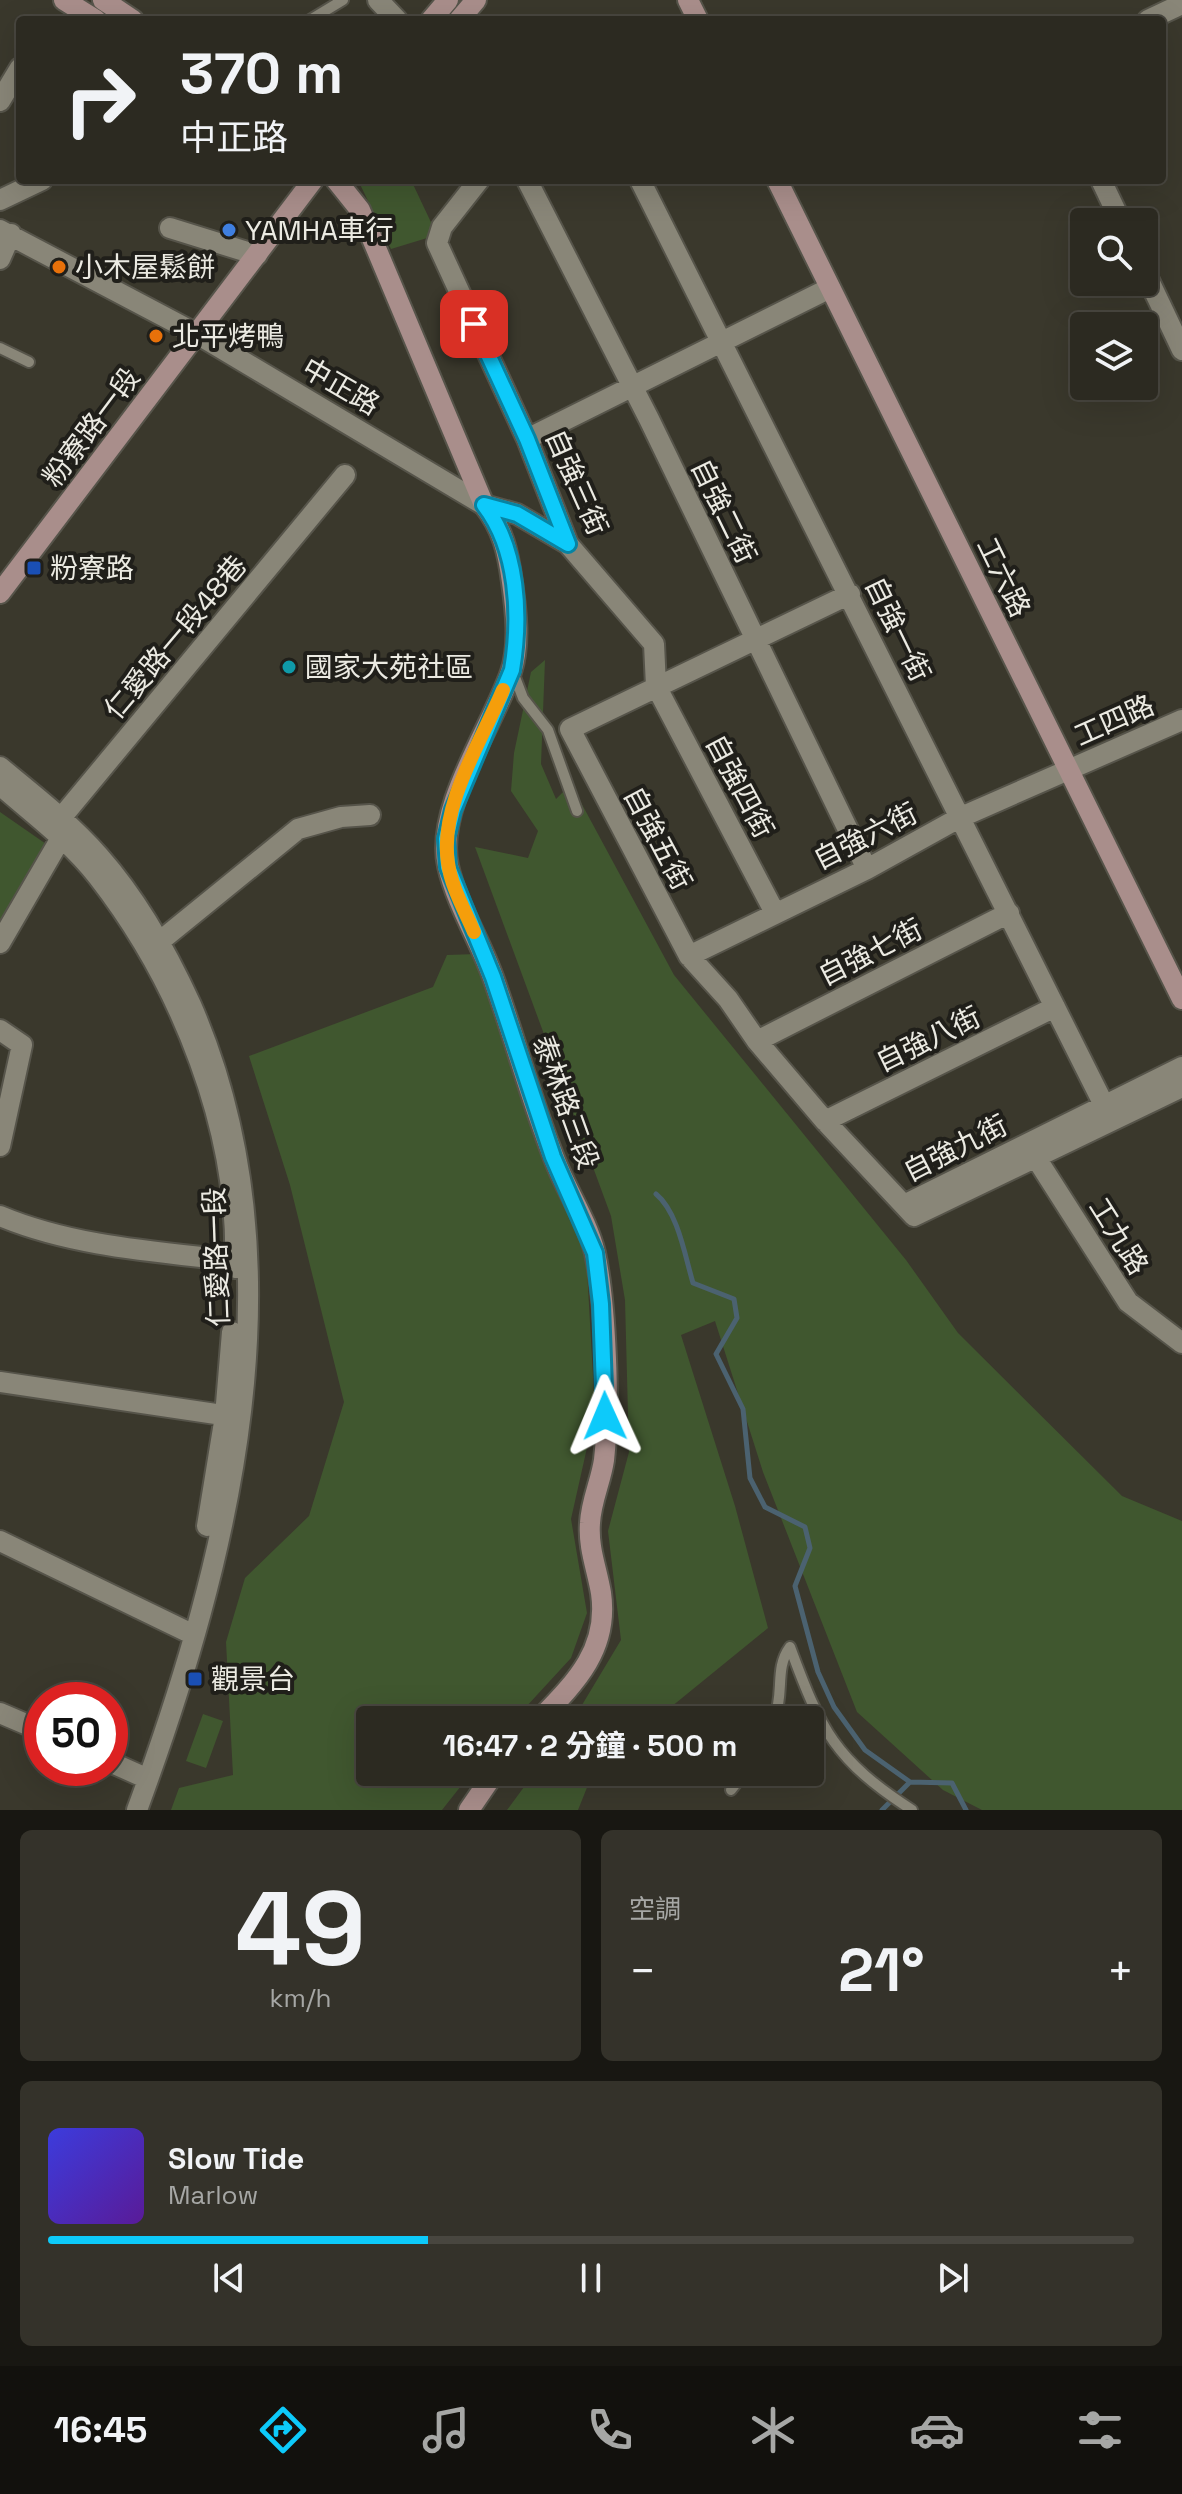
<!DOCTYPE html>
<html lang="zh-TW">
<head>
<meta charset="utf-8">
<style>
	body { margin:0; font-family:"Space Grotesk","Noto Sans TC",sans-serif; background:#34322a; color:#f1f3f6; height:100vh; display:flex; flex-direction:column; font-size:30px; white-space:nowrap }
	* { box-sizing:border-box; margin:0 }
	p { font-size:26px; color:#a6a7a5 }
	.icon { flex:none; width:44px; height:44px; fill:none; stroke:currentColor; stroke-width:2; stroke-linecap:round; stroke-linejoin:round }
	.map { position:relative; height:1810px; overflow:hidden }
	.panel { display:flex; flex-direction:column; gap:20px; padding:20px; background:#181712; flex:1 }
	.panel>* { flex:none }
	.hud { position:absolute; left:16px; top:16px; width:1150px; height:168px; border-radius:8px; box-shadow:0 8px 32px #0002,0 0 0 2px #48463f; background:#2c2a21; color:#f1f3f6; overflow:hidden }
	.tools { position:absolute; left:1070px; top:208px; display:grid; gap:16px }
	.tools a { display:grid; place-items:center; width:88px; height:88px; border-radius:8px; background:#2c2a21; box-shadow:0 8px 32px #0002,0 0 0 2px #48463f; font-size:40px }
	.speed { position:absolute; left:24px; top:1682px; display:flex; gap:16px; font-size:40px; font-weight:700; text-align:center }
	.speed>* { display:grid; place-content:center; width:104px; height:104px; border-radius:50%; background:#2c2a21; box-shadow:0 8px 32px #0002,0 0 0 2px #48463f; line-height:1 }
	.speed .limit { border:12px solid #d22; background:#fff; color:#111 }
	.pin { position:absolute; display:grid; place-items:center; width:68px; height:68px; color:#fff; margin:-34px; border-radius:16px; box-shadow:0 4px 12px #0006 }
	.me { position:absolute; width:88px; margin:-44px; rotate:359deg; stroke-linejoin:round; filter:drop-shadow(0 0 6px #0008) }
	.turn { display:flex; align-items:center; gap:28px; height:168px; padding:0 32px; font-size:36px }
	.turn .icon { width:104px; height:104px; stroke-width:2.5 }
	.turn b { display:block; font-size:56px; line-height:68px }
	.big { font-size:60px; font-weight:700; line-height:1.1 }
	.panel .card { flex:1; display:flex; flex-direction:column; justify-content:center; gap:12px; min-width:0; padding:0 28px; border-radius:12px; background:#34322a }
	.panel .dial { align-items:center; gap:0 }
	.dial b { font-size:104px; line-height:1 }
	.song { display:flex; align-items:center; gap:24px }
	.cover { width:96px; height:96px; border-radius:12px; background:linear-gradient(135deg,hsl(240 70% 55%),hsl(270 70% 35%)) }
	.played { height:8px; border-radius:4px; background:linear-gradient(90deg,#0dcafa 35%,#48463f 35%) }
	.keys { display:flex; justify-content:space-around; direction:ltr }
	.heat { display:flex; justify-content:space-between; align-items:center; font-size:44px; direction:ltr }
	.panel .tiles { flex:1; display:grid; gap:20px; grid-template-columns:1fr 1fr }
	.card:last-child { grid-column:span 2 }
	.trip { position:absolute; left:356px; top:1706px; width:468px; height:80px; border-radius:8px; background:#2c2a21; box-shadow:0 8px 32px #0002,0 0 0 2px #48463f; font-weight:700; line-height:80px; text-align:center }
	.menu { display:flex; height:128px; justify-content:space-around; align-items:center; background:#12110d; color:#a6a7a5 }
	.menu .icon { width:56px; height:56px }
	.menu .on { color:#0dcafa }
	.menu b { font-size:36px; color:#f1f3f6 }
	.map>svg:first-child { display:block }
	.green { fill:#40572f }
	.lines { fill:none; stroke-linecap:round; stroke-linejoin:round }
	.stream { stroke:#4b6270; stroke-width:5 }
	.lane-casing { stroke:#56544a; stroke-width:14 }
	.street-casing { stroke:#56544a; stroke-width:24 }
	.secondary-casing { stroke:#56544a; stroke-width:24 }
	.lane { stroke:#898678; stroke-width:10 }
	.street { stroke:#898678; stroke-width:20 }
	.secondary { stroke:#a98e8b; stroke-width:20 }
	.route-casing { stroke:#0883a2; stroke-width:20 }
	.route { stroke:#0dcafa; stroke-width:14 }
	.slow { stroke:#f59e0b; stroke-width:14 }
	.shop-dot { fill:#3f7fe0; stroke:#201f1a; stroke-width:3 }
	.food-dot { fill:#e8710a; stroke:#201f1a; stroke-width:3 }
	.transit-dot { fill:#1a4fb4; stroke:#201f1a; stroke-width:3 }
	.culture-dot { fill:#0f9aa8; stroke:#201f1a; stroke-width:3 }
	.labels { text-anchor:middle; stroke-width:8; stroke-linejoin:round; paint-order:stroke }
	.poi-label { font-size:28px; fill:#ebeae2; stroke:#201f1a; text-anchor:start }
	.street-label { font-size:28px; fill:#ebeae2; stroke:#201f1a }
</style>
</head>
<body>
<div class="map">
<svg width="1182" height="1810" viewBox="0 0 1182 1810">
	<rect width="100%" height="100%" fill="#3a382c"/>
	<path class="green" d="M358,180H411L437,235L391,249Z
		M545,660L541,764L556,799L571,784L674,975L906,1260L958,1333L1122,1496L1182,1521V1810H982L943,1790L857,1712L763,1472L715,1321L681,1335L735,1506L768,1628L655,1720H573L621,1640L608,1531L629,1452L625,1300L611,1216L475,847L528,858L538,831L511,791L514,753L531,672Z
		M0,812L49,846L0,929Z
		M477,954L519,1084L570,1221L586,1251L595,1412L571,1519L587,1613L571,1658L514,1720H370V1772H472L442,1810H171L179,1788L233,1775L226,1642L245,1578L309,1516L344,1402L290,1185L249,1056L433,987L447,955Z
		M203,1714L223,1721L206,1768L186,1761Z
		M535,1772H601L588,1785L578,1810H507Z"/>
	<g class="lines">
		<path class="stream" d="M656,1194C678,1212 685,1256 693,1283L734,1299L737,1318L716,1354L743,1409L750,1478L765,1507L805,1527L810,1548L795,1586L818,1672L834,1707L865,1750L910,1782
			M882,1810L910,1782L952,1783L966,1810"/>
		<defs>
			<path id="lane" d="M310,20L343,0
				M0,348L29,362
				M513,672L523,698L548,730L577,811
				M790,1647C821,1731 835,1760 912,1810
				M774,1720C785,1692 774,1669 790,1647
				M731,1790L745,1772"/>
			<path id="street" d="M378,0L397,20
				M1148,20L1182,4
				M0,101L20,68
				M479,180L442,227L437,243L527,439L568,544L654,644L656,686L775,913
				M527,180L649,419L867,869
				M640,180L1104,1105
				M1101,180L1121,222
				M0,200L42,180
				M170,228L257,255
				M0,230L197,334L484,505L517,514L568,544
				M0,259L11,234
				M1144,270L1182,350
				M527,439L830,288
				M850,594L570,729L689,956L728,999L757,1041L825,1121L914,1216L1182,1087
				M0,767C34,795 70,823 99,856C137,899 167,952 191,1005C304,1263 230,1557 137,1810
				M0,785C33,814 71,842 98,877C181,984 240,1131 235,1268
				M159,942L298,829L341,817L370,815
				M0,943L61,838V818L345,475
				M689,956L867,869L959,818L1182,720
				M0,1030L22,1045L0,1146
				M757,1041L1009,913
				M825,1121L1055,1007
				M1031,1150L1128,1302L1182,1343
				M904,1205L1182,1067
				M0,1216C76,1248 164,1252 245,1262
				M0,1382L236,1417
				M207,1526L225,1416L232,1332
				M0,1541L194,1635
				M0,1713L42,1731
				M110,1762L148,1779"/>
			<path id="secondary" d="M64,0L96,20
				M103,0L133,20
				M688,0L698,20
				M431,20L448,0
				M459,20L476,0
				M336,180L360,210L484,505C503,529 508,552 512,582C516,610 520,645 511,672C492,728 435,807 448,866C457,906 481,942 494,980C515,1039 531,1100 554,1158C566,1190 587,1220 595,1253C606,1304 610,1408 604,1460C601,1481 591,1501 590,1523C588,1548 597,1569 601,1593C609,1649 576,1682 539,1720
				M777,180L1182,999
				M0,593L313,180
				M469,1810L495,1772"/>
		</defs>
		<use href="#lane" class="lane-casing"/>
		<use href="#street" class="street-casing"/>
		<use href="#secondary" class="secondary-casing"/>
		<use href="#lane" class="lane"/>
		<use href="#street" class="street"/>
		<use href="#secondary" class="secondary"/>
	</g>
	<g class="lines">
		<defs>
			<path id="route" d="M474,324L527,439L568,544L517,514L484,505C518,549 521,616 512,670L453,810L446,839L448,867L493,977L553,1157L595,1253L601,1304L605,1416"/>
		</defs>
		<use href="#route" class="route-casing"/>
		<use href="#route" class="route"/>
		<path class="slow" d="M474,932C465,911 451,886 448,863C439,806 481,742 503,690"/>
	</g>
	<circle class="shop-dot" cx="229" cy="230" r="8"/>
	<g class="food-dot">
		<circle cx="59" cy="267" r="8"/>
		<circle cx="156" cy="336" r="8"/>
	</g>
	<g class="transit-dot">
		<rect x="26" y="560" width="16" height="16" rx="4"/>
		<rect x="187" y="1671" width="16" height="16" rx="4"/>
	</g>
	<circle class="culture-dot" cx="289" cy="667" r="8"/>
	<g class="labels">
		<g class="poi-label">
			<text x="245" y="240">YAMHA車行</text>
			<text x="75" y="277">小木屋鬆餅</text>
			<text x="172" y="346">北平烤鴨</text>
			<text x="50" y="578">粉寮路</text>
			<text x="305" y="677">國家大苑社區</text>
			<text x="211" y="1689">觀景台</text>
		</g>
		<g class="street-label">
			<text transform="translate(341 386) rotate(30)" y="10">中正路</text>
			<text transform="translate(91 427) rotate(-53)" y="10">粉寮路一段</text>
			<text transform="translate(577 482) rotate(66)" y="10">自強三街</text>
			<text transform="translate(724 511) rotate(64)" y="10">自強二街</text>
			<text transform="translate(1004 577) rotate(64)" y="10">工六路</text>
			<text transform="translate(898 629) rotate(64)" y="10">自強一街</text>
			<text transform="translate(175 637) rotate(-50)" y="10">仁愛路一段48巷</text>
			<text transform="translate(1114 720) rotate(-24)" y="10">工四路</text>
			<text transform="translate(740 786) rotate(62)" y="10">自強四街</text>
			<text transform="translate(865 836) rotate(-27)" y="10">自強六街</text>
			<text transform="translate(658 838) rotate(62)" y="10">自強五街</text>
			<text transform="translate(870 952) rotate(-27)" y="10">自強七街</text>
			<text transform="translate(928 1039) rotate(-26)" y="10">自強八街</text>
			<text transform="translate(566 1102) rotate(70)" y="10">泰林路三段</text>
			<text transform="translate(955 1148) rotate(-27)" y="10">自強九街</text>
			<text transform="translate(1119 1236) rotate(58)" y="10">工九路</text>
			<text transform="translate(216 1257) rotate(-92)" y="10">仁愛路一段</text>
		</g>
	</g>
</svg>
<div class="tools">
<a><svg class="icon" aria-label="search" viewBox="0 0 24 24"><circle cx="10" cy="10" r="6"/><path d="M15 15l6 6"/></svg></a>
<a><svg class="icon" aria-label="layers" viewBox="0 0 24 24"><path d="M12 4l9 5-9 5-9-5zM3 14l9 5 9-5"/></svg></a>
</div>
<div class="speed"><div class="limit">50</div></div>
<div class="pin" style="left:474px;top:324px;background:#d93025"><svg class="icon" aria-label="arrive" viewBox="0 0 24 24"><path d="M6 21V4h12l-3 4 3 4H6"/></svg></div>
<svg class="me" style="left:605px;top:1416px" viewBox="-20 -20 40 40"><path d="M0-17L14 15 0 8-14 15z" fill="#0dcafa" stroke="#fff" stroke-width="4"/></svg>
<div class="trip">16:47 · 2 分鐘 · 500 m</div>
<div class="hud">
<div class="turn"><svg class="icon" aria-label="right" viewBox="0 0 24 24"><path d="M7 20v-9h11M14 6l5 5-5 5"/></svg><div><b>370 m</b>中正路</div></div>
</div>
</div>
<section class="panel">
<div class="tiles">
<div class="card dial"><b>49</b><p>km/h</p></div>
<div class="card"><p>空調</p>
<div class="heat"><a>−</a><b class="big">21°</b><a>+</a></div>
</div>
<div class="card">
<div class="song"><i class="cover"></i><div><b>Slow Tide</b><p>Marlow</p></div></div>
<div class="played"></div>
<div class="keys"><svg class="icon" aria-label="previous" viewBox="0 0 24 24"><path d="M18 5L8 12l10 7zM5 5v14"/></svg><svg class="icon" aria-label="pause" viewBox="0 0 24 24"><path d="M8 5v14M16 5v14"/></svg><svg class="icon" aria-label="next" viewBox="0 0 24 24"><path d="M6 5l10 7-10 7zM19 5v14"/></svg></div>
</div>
</div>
</section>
<nav class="menu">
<b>16:45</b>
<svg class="icon on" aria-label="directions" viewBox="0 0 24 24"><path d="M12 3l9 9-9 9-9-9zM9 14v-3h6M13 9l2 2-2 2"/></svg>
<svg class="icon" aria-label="music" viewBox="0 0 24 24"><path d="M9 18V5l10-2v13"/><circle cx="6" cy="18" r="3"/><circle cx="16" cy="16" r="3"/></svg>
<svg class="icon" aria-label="phone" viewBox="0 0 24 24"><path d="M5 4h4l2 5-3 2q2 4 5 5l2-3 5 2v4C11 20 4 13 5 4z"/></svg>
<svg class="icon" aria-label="climate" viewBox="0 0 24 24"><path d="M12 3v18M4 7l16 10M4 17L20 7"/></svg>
<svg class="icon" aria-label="car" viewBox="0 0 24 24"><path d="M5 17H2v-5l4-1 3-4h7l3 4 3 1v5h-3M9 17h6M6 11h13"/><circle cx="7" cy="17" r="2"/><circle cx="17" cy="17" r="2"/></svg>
<svg class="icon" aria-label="filters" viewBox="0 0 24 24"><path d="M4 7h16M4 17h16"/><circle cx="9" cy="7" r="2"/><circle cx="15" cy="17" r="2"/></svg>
</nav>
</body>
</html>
